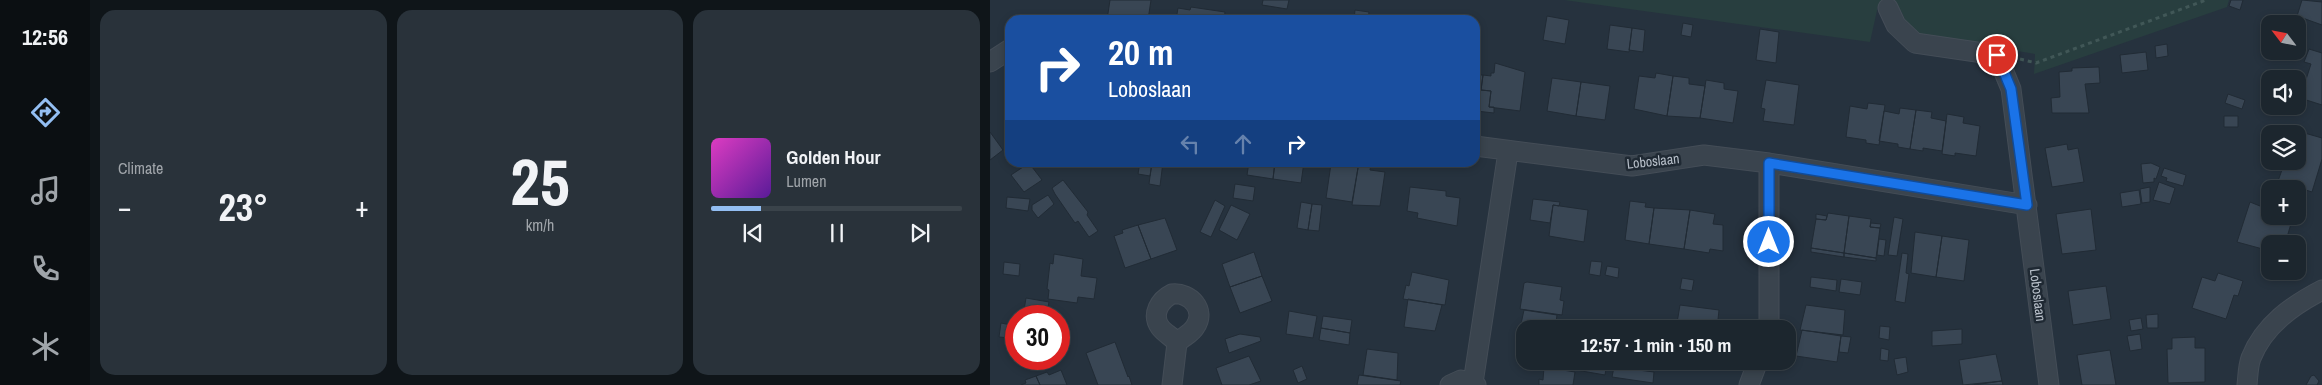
<!DOCTYPE html>
<html lang="en">
<head>
<meta charset="utf-8">
<style>
	body { margin:0; font-family:"Archivo Narrow",sans-serif; background:#29323a; color:#f1f3f6; height:100vh; display:flex; flex-direction:column; font-size:19px; white-space:nowrap }
	* { box-sizing:border-box; margin:0 }
	p { font-size:16px; color:#a0a5aa }
	.icon { flex:none; width:28px; height:28px; fill:none; stroke:currentColor; stroke-width:2; stroke-linecap:round; stroke-linejoin:round }
	.map { position:relative; flex:1; overflow:hidden }
	.side { display:flex; flex-direction:column; gap:10px; padding:10px; background:#0f1519; width:900px }
	.side>* { flex:none }
	.banner { position:absolute; left:15px; top:15px; width:475px; height:152px; border-radius:15px; box-shadow:0 2px 8px #0003,0 0 0 1px #3a434a; background:#1a4fa0; color:#fff; overflow:hidden }
	.needle { width:32px; rotate:302deg }
	.fabs { position:absolute; left:1271px; top:15px; display:grid; gap:10px }
	.fabs a { display:grid; place-items:center; width:45px; height:45px; border-radius:10px; background:#1c262e; box-shadow:0 2px 8px #0003,0 0 0 1px #3a434a; font-size:25px }
	.speed { position:absolute; left:15px; top:305px; display:flex; gap:10px; font-size:25px; font-weight:700; text-align:center }
	.speed>* { display:grid; place-content:center; width:65px; height:65px; border-radius:50%; background:#1c262e; box-shadow:0 2px 8px #0003,0 0 0 1px #3a434a; line-height:1 }
	.speed .limit { border:8px solid #d22; background:#fff; color:#111 }
	.pin { position:absolute; display:grid; place-items:center; width:42px; height:42px; color:#fff; margin:-21px; border:2px solid #fff; border-radius:50%; box-shadow:0 1px 5px #0007 }
	.me { position:absolute; width:55px; margin:-28px; rotate:0deg; stroke-linejoin:round; filter:drop-shadow(0 0 4px #0008) }
	.turn { display:flex; align-items:center; gap:18px; height:105px; padding:0 20px; font-size:22px }
	.turn .icon { width:65px; height:65px; stroke-width:2.5 }
	.turn b { display:block; font-size:35px; line-height:42px }
	.lanes { display:flex; align-items:center; height:48px; padding:0 20px; background:#0003; justify-content:center; gap:25px; direction:ltr }
	.lanes .off { opacity:.35 }
	.big { font-size:38px; font-weight:700; line-height:1.1 }
	.side .tile { flex:1; display:flex; flex-direction:column; justify-content:center; gap:8px; min-width:0; padding:0 18px; border-radius:15px; background:#29323a }
	.side .dial { align-items:center; gap:0 }
	.dial b { font-size:65px; line-height:1 }
	.song { display:flex; align-items:center; gap:15px }
	.cover { width:60px; height:60px; border-radius:8px; background:linear-gradient(135deg,hsl(310 70% 55%),hsl(270 70% 35%)) }
	.played { height:5px; border-radius:2px; background:linear-gradient(90deg,#93bef2 20%,#3a434a 20%) }
	.keys { display:flex; justify-content:space-around; direction:ltr }
	.heat { display:flex; justify-content:space-between; align-items:center; font-size:28px; direction:ltr }
	.side .tiles { flex:1; display:grid; gap:10px; grid-template-columns:repeat(3,1fr) }
	.trip { position:absolute; left:526px; top:320px; width:280px; height:50px; border-radius:15px; background:#1c262e; box-shadow:0 2px 8px #0003,0 0 0 1px #3a434a; font-weight:700; line-height:50px; text-align:center }
	main { display:flex; flex:1; min-height:0 }
	.menu { display:flex; flex-direction:column; width:90px; justify-content:space-around; align-items:center; background:#0b0f12; color:#a0a5aa }
	.menu .icon { width:35px; height:35px }
	.menu .on { color:#93bef2 }
	.menu b { font-size:22px; color:#f1f3f6 }
	.map>svg:first-child { display:block }
	.green { fill:#283e3f }
	.building { fill:#394654; stroke:#212b35 }
	.lines { fill:none; stroke-linecap:round; stroke-linejoin:round }
	.minor-casing { stroke:#444d57; stroke-width:21 }
	.path { stroke:#415757; stroke-width:3; stroke-dasharray:4 4; stroke-linecap:butt }
	.minor { stroke:#3a444e; stroke-width:19 }
	.route-casing { stroke:#114b97; stroke-width:12 }
	.route { stroke:#1a73e8; stroke-width:9 }
	.labels { text-anchor:middle; stroke-width:5; stroke-linejoin:round; paint-order:stroke }
	.street-label { font-size:14px; fill:#b7bfc9; stroke:#1f2933 }
</style>
</head>
<body>
<main>
<nav class="menu">
<b>12:56</b>
<svg class="icon on" aria-label="directions" viewBox="0 0 24 24"><path d="M12 3l9 9-9 9-9-9zM9 14v-3h6M13 9l2 2-2 2"/></svg>
<svg class="icon" aria-label="music" viewBox="0 0 24 24"><path d="M9 18V5l10-2v13"/><circle cx="6" cy="18" r="3"/><circle cx="16" cy="16" r="3"/></svg>
<svg class="icon" aria-label="phone" viewBox="0 0 24 24"><path d="M5 4h4l2 5-3 2q2 4 5 5l2-3 5 2v4C11 20 4 13 5 4z"/></svg>
<svg class="icon" aria-label="climate" viewBox="0 0 24 24"><path d="M12 3v18M4 7l16 10M4 17L20 7"/></svg>
</nav>
<section class="side">
<div class="tiles">
<div class="tile"><p>Climate</p>
<div class="heat"><a>−</a><b class="big">23°</b><a>+</a></div>
</div>
<div class="tile dial"><b>25</b><p>km/h</p></div>
<div class="tile">
<div class="song"><i class="cover"></i><div><b>Golden Hour</b><p>Lumen</p></div></div>
<div class="played"></div>
<div class="keys"><svg class="icon" aria-label="previous" viewBox="0 0 24 24"><path d="M18 5L8 12l10 7zM5 5v14"/></svg><svg class="icon" aria-label="pause" viewBox="0 0 24 24"><path d="M8 5v14M16 5v14"/></svg><svg class="icon" aria-label="next" viewBox="0 0 24 24"><path d="M6 5l10 7-10 7zM19 5v14"/></svg></div>
</div>
</div>
</section>
<div class="map">
<svg width="1332" height="385" viewBox="0 0 1332 385">
	<rect width="100%" height="100%" fill="#26323e"/>
	<path class="green" d="M574,0H1239L1237,7L1044,74L1045,54L931,35L918,27L911,11L888,6L880,42Z"/>
	<path class="building" d="M120,0H161L158,20H117Z
		M273,0H299L297,9L272,5Z
		M1241,0H1253L1250,10L1239,6Z
		M1312,0L1332,2V25L1307,16Z
		M201,7L235,12L234,20H186L188,8L200,10Z
		M365,10L379,12L378,20H364Z
		M282,15L317,20H281Z
		M557,16L579,20L575,44L553,40Z
		M693,23L703,25L701,37L691,35Z
		M620,25L642,28L639,52L617,49Z
		M642,28L655,30L653,52L639,50Z
		M770,29L789,32L786,63L766,60Z
		M1177,44L1178,56L1166,58L1165,46Z
		M1319,49L1332,53V105L1310,98L1321,64L1314,62Z
		M1156,52L1158,70L1132,73L1130,55Z
		M505,63L535,72L530,111L499,107L501,91L491,90L493,75L501,76V73H504Z
		M1109,67L1110,83L1095,84L1099,113H1062L1061,98L1070,97L1069,72L1082,71V68Z
		M666,73L683,76L677,116L644,109L649,76L665,78Z
		M490,75H493L491,90L501,91L499,107H504V113L486,111Z
		M683,76L699,78V84L715,86L710,118L677,116Z
		M562,78L591,82L586,116L557,111Z
		M716,80L734,83V89L748,91L743,123L710,118Z
		M776,80L809,85L804,125L773,121L775,109L771,108Z
		M591,82L620,86L615,120L586,116Z
		M1238,94L1255,100L1252,109L1235,103Z
		M878,103L895,105L889,145L876,143V140L856,137L860,106L877,109Z
		M910,108L926,110L920,149L908,147V144L889,141L894,111L909,114Z
		M926,110L942,112L941,118L956,121L952,151L933,148V151L920,149Z
		M957,114L974,117L973,123L990,126L986,156L965,153V156L952,154Z
		M1234,116H1248V127H1234Z
		M0,132L13,150L0,160Z
		M1311,132L1332,138V159L1322,192L1288,181L1293,167L1300,169L1302,161H1308V144Z
		M1077,144L1078,150L1088,148L1094,182L1062,187L1055,148Z
		M1295,161L1302,162L1300,169L1293,167Z
		M150,162L162,163L160,176L148,174Z
		M173,162L170,186L159,184L162,162Z
		M259,162H285L283,179L257,175Z
		M285,162H314L311,183L283,179Z
		M340,162H357V166Z
		M357,162H369L362,202L336,198L341,164L357,166Z
		M369,162L381,163L380,170L395,172L390,206L362,205Z
		M39,163L52,180L34,192L21,175Z
		M1161,163L1170,167L1166,179L1164,178V182L1153,183L1151,164Z
		M1174,168L1196,175L1193,186L1176,181L1177,178L1171,176Z
		M73,180L98,212L97,215L108,231L99,237L88,221L85,223L65,194L62,188Z
		M1169,182L1185,188L1180,204L1163,200Z
		M245,184L265,187L263,201L243,198Z
		M420,187L456,191V196L470,198L467,226L427,218L428,213L417,211Z
		M1160,187V202L1152,203L1150,189Z
		M1149,190L1151,204L1132,207L1130,193Z
		M58,195L64,204L48,218L42,210V205Z
		M17,197L40,199L38,211L16,208Z
		M543,199L570,202L569,206L563,205L560,223L540,220Z
		M225,200L235,206L221,237L210,232Z
		M640,201L656,203L655,207L664,208L659,244L635,240Z
		M311,202L322,204L318,230L307,228Z
		M1260,202L1280,210V216L1303,217L1295,244H1280V251L1247,242Z
		M322,204L332,205L329,231L318,230Z
		M241,205L260,214L247,240L229,230Z
		M563,205L598,210L594,242L559,236Z
		M664,208L700,210L694,249L659,244Z
		M1101,209L1106,250L1072,254L1066,214Z
		M700,210L725,214L723,224L733,225V251L720,249L719,253L694,249Z
		M838,213L859,216L854,253L821,248L826,219L836,220Z
		M826,214L837,216L836,220L826,219Z
		M859,216L881,219L880,227L890,228L886,258L854,253Z
		M904,217L913,219L907,256L898,255Z
		M175,218L187,250L161,259L148,225Z
		M881,223L891,224L890,228L880,227Z
		M148,225L161,259L135,268L124,236L133,233L132,230Z
		M925,232L952,236L946,277L921,273Z
		M952,236L979,240L974,281L946,277Z
		M889,239L896,240L894,256L887,255Z
		M821,248L854,253V257L821,252Z
		M264,252L272,276L240,287L232,264Z
		M854,253L886,258V261L854,257Z
		M912,253L918,254L916,273L919,274L915,303L905,301Z
		M64,254L93,259L91,276L107,278L104,299L88,297L87,303L58,299L59,290L57,289L60,263L63,264Z
		M601,261L612,262L610,276L599,274Z
		M14,262L30,264L29,276L13,274Z
		M617,266L629,268L628,278L615,275Z
		M422,272L459,280L455,305L413,299L416,285L419,286Z
		M1228,273L1253,281L1248,296L1244,295L1236,319L1202,308L1212,277L1225,281Z
		M272,276L282,301L250,313L240,287Z
		M821,277L847,280L846,291L820,287Z
		M692,278L704,280L702,291L690,289Z
		M851,279L872,282L870,295L849,292Z
		M537,282L572,287L570,300L574,301L572,315L530,309L534,283Z
		M1116,286L1121,319L1083,325L1078,291Z
		M36,298L59,302L56,316H33Z
		M418,299L452,305L445,331L414,327Z
		M690,305L729,310L727,329H686Z
		M816,305L855,310L853,335L810,330Z
		M534,310L567,315L565,329H535V337H533L535,325L531,324Z
		M299,311L327,316L323,338L296,334Z
		M1168,314V328H1157L1156,315Z
		M333,316L362,320L360,333L331,328Z
		M1151,318L1153,329L1141,331L1139,320Z
		M11,323L21,325L20,338L9,337Z
		M890,326L900,327L899,340L889,338Z
		M331,328L360,333L359,345L329,340Z
		M972,329V344L942,346V331Z
		M812,330L851,336L847,362L806,356Z
		M250,334L270,337L271,341L239,353L235,339Z
		M1150,334L1152,349L1140,351L1137,336Z
		M851,336L861,337L858,353L849,352Z
		M1205,337V348H1215V382L1178,383L1177,349H1182V338Z
		M125,342L138,377L139,376L142,385H108L96,353Z
		M891,348L899,350L898,361L890,360Z
		M377,349L408,353L407,380L373,375Z
		M1120,350L1126,385H1092L1087,355Z
		M1006,354L1012,381L973,385L969,360Z
		M259,356L271,381L259,385H232L226,368Z
		M916,357L918,372L907,375L904,359Z
		M588,361L617,363L615,375L586,370Z
		M312,366L317,379L308,383L303,370Z
		M554,367L585,372L583,385H549V379L553,380Z
		M624,367L664,372L663,383L622,377Z
		M71,370L77,385H50L46,376L57,372L59,375Z
		M369,375L411,381L410,385H367Z
		M1324,375L1329,381L1327,385H1316L1321,376Z
		M46,376L50,385H31L36,383L35,380Z
		M1012,381L1013,385H984Z"/>
	<g class="lines">
		<defs>
			<path id="minor" d="M898,8L906,25L925,43L1007,55L1021,89L1059,385
				M0,62L20,49
				M485,146L642,166L714,155L779,163L1037,205
				M182,294C200,292 217,310 205,327C201,334 192,337 187,343C182,336 175,334 170,327C161,314 170,300 182,294Z
				M777,329L779,320V163
				M483,383L518,152
				M182,385L187,343
				M460,385L471,380L486,385
				M759,385L768,361
				M1257,385C1258,376 1258,366 1261,358C1274,325 1303,305 1332,290"/>
		</defs>
		<use href="#minor" class="minor-casing"/>
		<path class="path" d="M1030,59L1046,63L1216,0"/>
		<use href="#minor" class="minor"/>
	</g>
	<g class="lines">
		<defs>
			<path id="route" d="M779,242V163L1037,205L1021,89L1007,55"/>
		</defs>
		<use href="#route" class="route-casing"/>
		<use href="#route" class="route"/>
	</g>
	<g class="labels">
		<g class="street-label">
			<text transform="translate(663 161) rotate(-6)" y="5">Loboslaan</text>
			<text transform="translate(1048 295) rotate(83)" y="5">Loboslaan</text>
		</g>
	</g>
</svg>
<div class="fabs">
<a><svg class="needle" viewBox="-14 -14 28 28"><path d="M0-13l5 13h-10z" fill="#e53935"/><path d="M0 13l5-13h-10z" fill="#a0a5aa"/></svg></a>
<a><svg class="icon" aria-label="sound" viewBox="0 0 24 24"><path d="M4 9h4l5-4v14l-5-4H4zM17 9q2 3 0 6"/></svg></a>
<a><svg class="icon" aria-label="layers" viewBox="0 0 24 24"><path d="M12 4l9 5-9 5-9-5zM3 14l9 5 9-5"/></svg></a>
<a>+</a>
<a>−</a>
</div>
<div class="speed"><div class="limit">30</div></div>
<div class="pin" style="left:1007px;top:55px;background:#d93025"><svg class="icon" aria-label="arrive" viewBox="0 0 24 24"><path d="M6 21V4h12l-3 4 3 4H6"/></svg></div>
<svg class="me" style="left:779px;top:242px" viewBox="-20 -20 40 40"><circle r="17" fill="#1a73e8" stroke="#fff" stroke-width="3"/><path d="M0-11L8 9 0 5-8 9z" fill="#fff"/></svg>
<div class="trip">12:57 · 1 min · 150 m</div>
<div class="banner">
<div class="turn"><svg class="icon" aria-label="right" viewBox="0 0 24 24"><path d="M7 20v-9h11M14 6l5 5-5 5"/></svg><div><b>20 m</b>Loboslaan</div></div>
<div class="lanes"><svg class="icon off" aria-label="left" viewBox="0 0 24 24"><path d="M17 20v-9H6M10 6l-5 5 5 5"/></svg><svg class="icon off" aria-label="ahead" viewBox="0 0 24 24"><path d="M12 20V5M6 11l6-6 6 6"/></svg><svg class="icon" aria-label="right" viewBox="0 0 24 24"><path d="M7 20v-9h11M14 6l5 5-5 5"/></svg></div>
</div>
</div>
</main>
</body>
</html>
